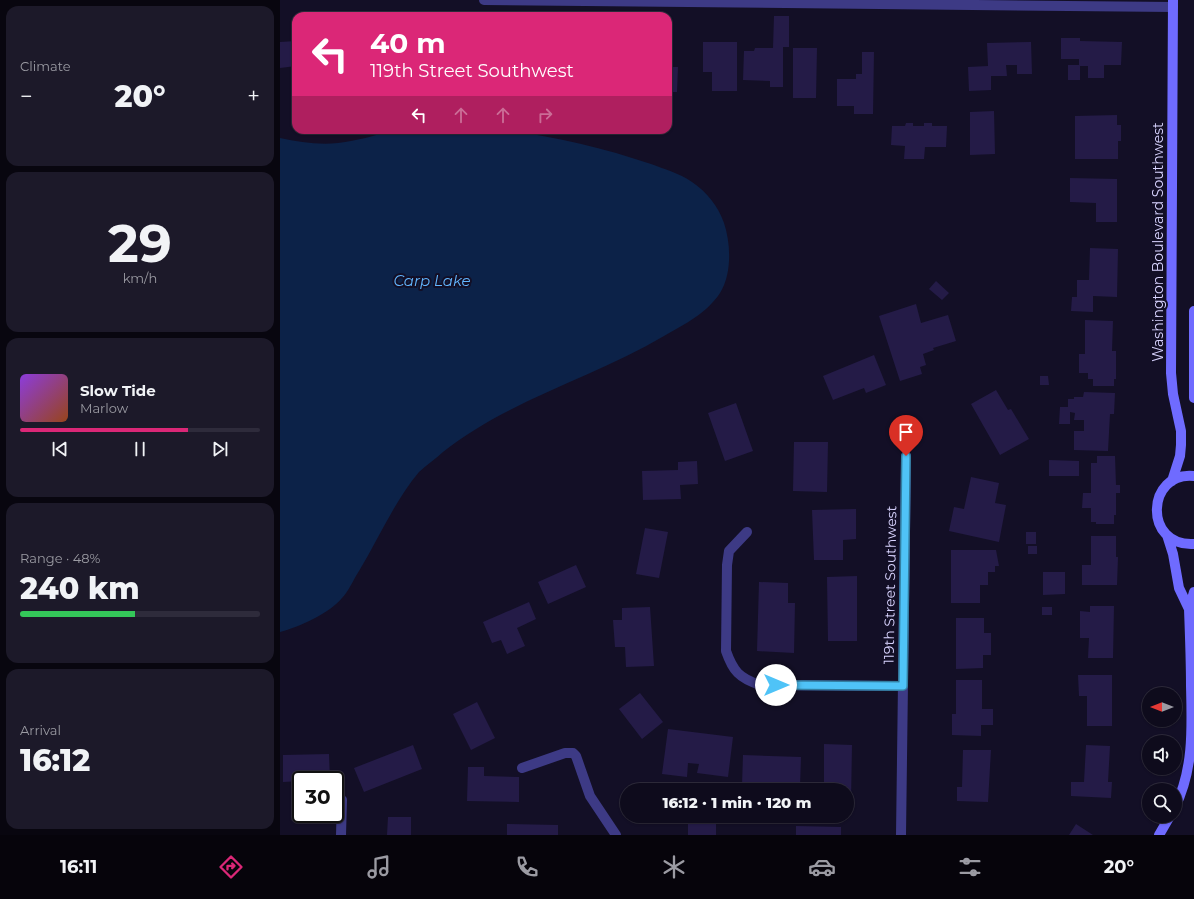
<!DOCTYPE html>
<html lang="en">
<head>
<meta charset="utf-8">
<style>
	body { margin:0; font-family:Montserrat,sans-serif; background:#1c1929; color:#f1f3f6; height:100vh; display:flex; flex-direction:column; font-size:15px; white-space:nowrap }
	* { box-sizing:border-box; margin:0 }
	p { font-size:13px; color:#9b9ba3 }
	.icon { flex:none; width:22px; height:22px; fill:none; stroke:currentColor; stroke-width:2; stroke-linecap:round; stroke-linejoin:round }
	.map { position:relative; flex:1; overflow:hidden }
	.side { display:flex; flex-direction:column; gap:6px; padding:6px; background:#08060f; width:280px }
	.side>* { flex:none }
	.banner { position:absolute; left:12px; top:12px; width:380px; height:122px; border-radius:12px; box-shadow:0 1px 3px #0004,0 0 0 1px #2e2b3b; background:#db2777; color:#fff; overflow:hidden }
	.needle { width:26px; rotate:270deg }
	.buttons { position:absolute; left:862px; top:687px; display:grid; gap:8px }
	.buttons a { display:grid; place-items:center; width:40px; height:40px; border-radius:50%; background:#0e0b1c; box-shadow:0 1px 3px #0004,0 0 0 1px #2e2b3b; font-size:20px }
	.speed { position:absolute; left:12px; top:771px; display:flex; gap:8px; font-size:20px; font-weight:700; text-align:center }
	.speed>* { display:grid; place-content:center; width:52px; height:52px; border-radius:50%; background:#0e0b1c; box-shadow:0 1px 3px #0004,0 0 0 1px #2e2b3b; line-height:1 }
	.speed .limit { border:2px solid #111; border-radius:6px; background:#fff; color:#111 }
	.pin { position:absolute; display:grid; place-items:center; width:34px; height:34px; color:#fff; margin:-41px -17px; border-radius:50% 50% 50% 0; rotate:-45deg; box-shadow:0 0 4px #0007 }
	.pin .icon { rotate:45deg }
	.me { position:absolute; width:44px; margin:-22px; rotate:90deg; stroke-linejoin:round; filter:drop-shadow(0 0 3px #0008) }
	.turn { display:flex; align-items:center; gap:14px; height:84px; padding:0 12px; font-size:18px }
	.turn .icon { width:52px; height:52px; stroke-width:2.5 }
	.turn b { display:block; font-size:28px; line-height:34px }
	.lanes { display:flex; align-items:center; height:38px; padding:0 12px; background:#0003; justify-content:center; gap:20px; direction:ltr }
	.lanes .off { opacity:.35 }
	.big { font-size:30px; font-weight:800; line-height:1.1 }
	.side .card { flex:1; display:flex; flex-direction:column; justify-content:center; gap:6px; min-width:0; padding:0 14px; border-radius:12px; background:#1c1929 }
	.side .dial { align-items:center; gap:0 }
	.dial b { font-size:52px; line-height:1 }
	.song { display:flex; align-items:center; gap:12px }
	.cover { width:48px; height:48px; border-radius:6px; background:linear-gradient(135deg,hsl(270 70% 55%),hsl(20 70% 35%)) }
	.played { height:4px; border-radius:2px; background:linear-gradient(90deg,#db2777 70%,#2e2b3b 70%) }
	.keys { display:flex; justify-content:space-around; direction:ltr }
	.heat { display:flex; justify-content:space-between; align-items:center; font-size:22px; direction:ltr }
	.charge { height:6px; border-radius:3px; background:linear-gradient(90deg,#34c759 48%,#2e2b3b 0) }
	.trip { position:absolute; left:340px; top:783px; width:234px; height:40px; border-radius:20px; background:#0e0b1c; box-shadow:0 1px 3px #0004,0 0 0 1px #2e2b3b; font-weight:800; line-height:40px; text-align:center }
	.dock { display:flex; height:64px; justify-content:space-around; align-items:center; background:#06040b; color:#9b9ba3 }
	.dock .icon { width:28px; height:28px }
	.dock .on { color:#db2777 }
	.dock b { font-size:18px; color:#f1f3f6 }
	main { display:flex; flex:1; min-height:0 }
	.map>svg:first-child { display:block }
	.water { fill:#0c2248 }
	.building { fill:#241b47 }
	.lines { fill:none; stroke-linecap:round; stroke-linejoin:round }
	.service { stroke:#3d3a85; stroke-width:10 }
	.minor { stroke:#3d3a85; stroke-width:10 }
	.secondary { stroke:#6f6bff; stroke-width:10 }
	.route-casing { stroke:#337fa1; stroke-width:10 }
	.route { stroke:#4fc3f7; stroke-width:7 }
	.labels { text-anchor:middle; stroke-width:4; stroke-linejoin:round; paint-order:stroke }
	.street-label { font-size:14px; fill:#d9d4ff; stroke:#130f26 }
	.water-label { font-size:15px; font-style:italic; fill:#62b6ff; stroke:#130f26 }
</style>
</head>
<body>
<main>
<section class="side">
<div class="card"><p>Climate</p>
<div class="heat"><a>−</a><b class="big">20°</b><a>+</a></div>
</div>
<div class="card dial"><b>29</b><p>km/h</p></div>
<div class="card">
<div class="song"><i class="cover"></i><div><b>Slow Tide</b><p>Marlow</p></div></div>
<div class="played"></div>
<div class="keys"><svg class="icon" aria-label="previous" viewBox="0 0 24 24"><path d="M18 5L8 12l10 7zM5 5v14"/></svg><svg class="icon" aria-label="pause" viewBox="0 0 24 24"><path d="M8 5v14M16 5v14"/></svg><svg class="icon" aria-label="next" viewBox="0 0 24 24"><path d="M6 5l10 7-10 7zM19 5v14"/></svg></div>
</div>
<div class="card"><p>Range · 48%</p><b class="big">240 km</b><div class="charge"></div></div>
<div class="card"><p>Arrival</p><b class="big">16:12</b></div>
</section>
<div class="map">
<svg width="914" height="835" viewBox="0 0 914 835">
	<rect width="100%" height="100%" fill="#130f26"/>
	<path class="water" d="M115,130H227C275,137 325,148 371,164C384,169 399,173 412,182C427,192 438,206 444,223C451,244 452,274 440,293C427,313 405,324 384,336C313,378 228,400 163,452C156,459 146,465 139,472C114,502 99,538 79,571C73,580 69,591 62,598C50,613 19,627 0,632V138C19,142 38,145 58,143C77,141 96,135 115,130Z"/>
	<path class="building" d="M494,16H509V47H503V87H490V81L463,80L464,51H474L475,48H493Z
		M781,38H800V41L842,42L841,65H824V78H808V66H800V80H788V65H799V59H781Z
		M16,41V66L0,68V42Z
		M423,42H457V91H432V72H423Z
		M751,42L752,74H737V65H726L727,76H711V90L689,91L688,67L708,66L707,43Z
		M513,48H537L536,98H513Z
		M582,52H594L593,114H574V106H557V79H576V74H582Z
		M388,67H398L397,92H388Z
		M714,111L715,154L690,155V112Z
		M837,115V125H841V141H838V159H795V116Z
		M626,123H633V126H644V123H652V126H667L666,147H645L644,159H624L625,146L611,145L612,126H625Z
		M790,178L837,179V222H816V203L790,202Z
		M810,248L838,249L837,297L813,296V312L791,311L792,297H797V280H809Z
		M656,281L669,293L662,300L649,289Z
		M636,304L641,323L668,315L676,341L653,348L654,350L643,354L646,365L640,367L642,374L620,381L599,316Z
		M805,320L833,321L832,351H836V379H834V386H813V379H808V373H799V354H805Z
		M594,355L606,385L586,393L584,388L553,400L543,376Z
		M760,376H768L769,385H760Z
		M716,390L728,410L731,409L749,439L720,455L691,404Z
		M804,392L835,393L834,414H830L828,451L794,450V431H804V420H794L795,413L790,412V424H779L780,407H788V399H794V397H803Z
		M456,403L473,451L445,461L428,413Z
		M514,442H548L547,492L513,491Z
		M817,456H835L836,485H840V493H836V515H834V524H816V522H811V508H802L803,493H811V463H817Z
		M769,460L799,461V476H769Z
		M417,461L418,484L400,485L401,499L363,500L362,471L398,470V462Z
		M691,477L719,483L715,503L726,505L719,542L669,531L674,507L684,509Z
		M576,509V539L563,540V560H534L532,510Z
		M365,528L388,532L379,578L356,574Z
		M746,532H756V544H746Z
		M811,536H836V557H838L837,585H802V565H811Z
		M748,546H757V554H748Z
		M671,550H716L719,566H715V572H708V585H700V603H671Z
		M296,565L306,587L268,604L258,582Z
		M763,572H785V594L763,595Z
		M577,576V641H548L547,577Z
		M479,582L508,583V603H515L514,653L477,651Z
		M249,602L256,619L237,628L245,646L227,654L221,640L212,643L203,622Z
		M810,606H834L833,658H808L809,638H800V611L810,612Z
		M370,607L374,666L346,667L345,647H335L333,620H342V608Z
		M762,607H772V615H762Z
		M676,618H704V633H711V655H703V668L676,669Z
		M798,675H832V726H807V696H799Z
		M676,680H702V709H713V725H701V736L672,735V714H676Z
		M360,693L383,722L362,739L339,709Z
		M197,702L215,738L191,750L173,714Z
		M388,729L453,737L448,777L417,773L419,764L408,763L407,777L382,774Z
		M544,744L572,745L571,802L567,801V790H544Z
		M133,745L142,769L84,792L74,768Z
		M806,745L830,746L828,782H832L831,798L791,796V782H804Z
		M683,750H711L708,802L677,801V787H682Z
		M49,754L50,780H21V781L3,782V755Z
		M463,755L521,757L520,787H513V790H494V786L462,785Z
		M188,767H204V776L239,777V802L187,801Z
		M108,817H131V835H107Z
		M408,821L436,822V835H408Z
		M227,824L278,825V835H227Z
		M796,824L813,835H789Z
		M516,826L561,827V835H516Z"/>
	<g class="lines">
		<path class="service" d="M242,768L285,753H293L296,756L310,796L336,835"/>
		<path class="minor" d="M204,0L893,7
			M467,532L449,551L447,565L446,651C453,671 459,678 480,685L623,686
			M61,835L62,800
			M621,835L626,456"/>
		<path class="secondary" d="M914,311V398
			M914,476C866,471 863,547 914,544
			M892,481L900,456L901,445V431L893,394L891,373L893,0
			M887,535L893,554L899,588L909,609
			M895,807C914,769 912,727 911,686C911,661 910,635 909,609L914,592
			M879,835L890,816"/>
	</g>
	<g class="lines">
		<defs>
			<path id="route" d="M496,685L623,686L626,456"/>
		</defs>
		<use href="#route" class="route-casing"/>
		<use href="#route" class="route"/>
	</g>
	<g class="labels">
		<g class="street-label">
			<text transform="translate(878 242) rotate(-90)" y="5">Washington Boulevard Southwest</text>
			<text transform="translate(610 585) rotate(-89)" y="5">119th Street Southwest</text>
		</g>
		<g class="water-label">
			<text x="152" y="286">Carp Lake</text>
		</g>
	</g>
</svg>
<div class="buttons">
<a><svg class="needle" viewBox="-14 -14 28 28"><path d="M0-13l5 13h-10z" fill="#e53935"/><path d="M0 13l5-13h-10z" fill="#9b9ba3"/></svg></a>
<a><svg class="icon" aria-label="sound" viewBox="0 0 24 24"><path d="M4 9h4l5-4v14l-5-4H4zM17 9q2 3 0 6"/></svg></a>
<a><svg class="icon" aria-label="search" viewBox="0 0 24 24"><circle cx="10" cy="10" r="6"/><path d="M15 15l6 6"/></svg></a>
</div>
<div class="speed"><div class="limit">30</div></div>
<div class="pin" style="left:626px;top:456px;background:#d93025"><svg class="icon" aria-label="arrive" viewBox="0 0 24 24"><path d="M6 21V4h12l-3 4 3 4H6"/></svg></div>
<svg class="me" style="left:496px;top:685px" viewBox="-20 -20 40 40"><circle r="19" fill="#fff"/><path d="M0-13L10 11 0 6-10 11z" fill="#4fc3f7"/></svg>
<div class="trip">16:12 · 1 min · 120 m</div>
<div class="banner">
<div class="turn"><svg class="icon" aria-label="left" viewBox="0 0 24 24"><path d="M17 20v-9H6M10 6l-5 5 5 5"/></svg><div><b>40 m</b>119th Street Southwest</div></div>
<div class="lanes"><svg class="icon" aria-label="left" viewBox="0 0 24 24"><path d="M17 20v-9H6M10 6l-5 5 5 5"/></svg><svg class="icon off" aria-label="ahead" viewBox="0 0 24 24"><path d="M12 20V5M6 11l6-6 6 6"/></svg><svg class="icon off" aria-label="ahead" viewBox="0 0 24 24"><path d="M12 20V5M6 11l6-6 6 6"/></svg><svg class="icon off" aria-label="right" viewBox="0 0 24 24"><path d="M7 20v-9h11M14 6l5 5-5 5"/></svg></div>
</div>
</div>
</main>
<nav class="dock">
<b>16:11</b>
<svg class="icon on" aria-label="directions" viewBox="0 0 24 24"><path d="M12 3l9 9-9 9-9-9zM9 14v-3h6M13 9l2 2-2 2"/></svg>
<svg class="icon" aria-label="music" viewBox="0 0 24 24"><path d="M9 18V5l10-2v13"/><circle cx="6" cy="18" r="3"/><circle cx="16" cy="16" r="3"/></svg>
<svg class="icon" aria-label="phone" viewBox="0 0 24 24"><path d="M5 4h4l2 5-3 2q2 4 5 5l2-3 5 2v4C11 20 4 13 5 4z"/></svg>
<svg class="icon" aria-label="climate" viewBox="0 0 24 24"><path d="M12 3v18M4 7l16 10M4 17L20 7"/></svg>
<svg class="icon" aria-label="car" viewBox="0 0 24 24"><path d="M5 17H2v-5l4-1 3-4h7l3 4 3 1v5h-3M9 17h6M6 11h13"/><circle cx="7" cy="17" r="2"/><circle cx="17" cy="17" r="2"/></svg>
<svg class="icon" aria-label="filters" viewBox="0 0 24 24"><path d="M4 7h16M4 17h16"/><circle cx="9" cy="7" r="2"/><circle cx="15" cy="17" r="2"/></svg>
<b>20°</b>
</nav>
</body>
</html>
